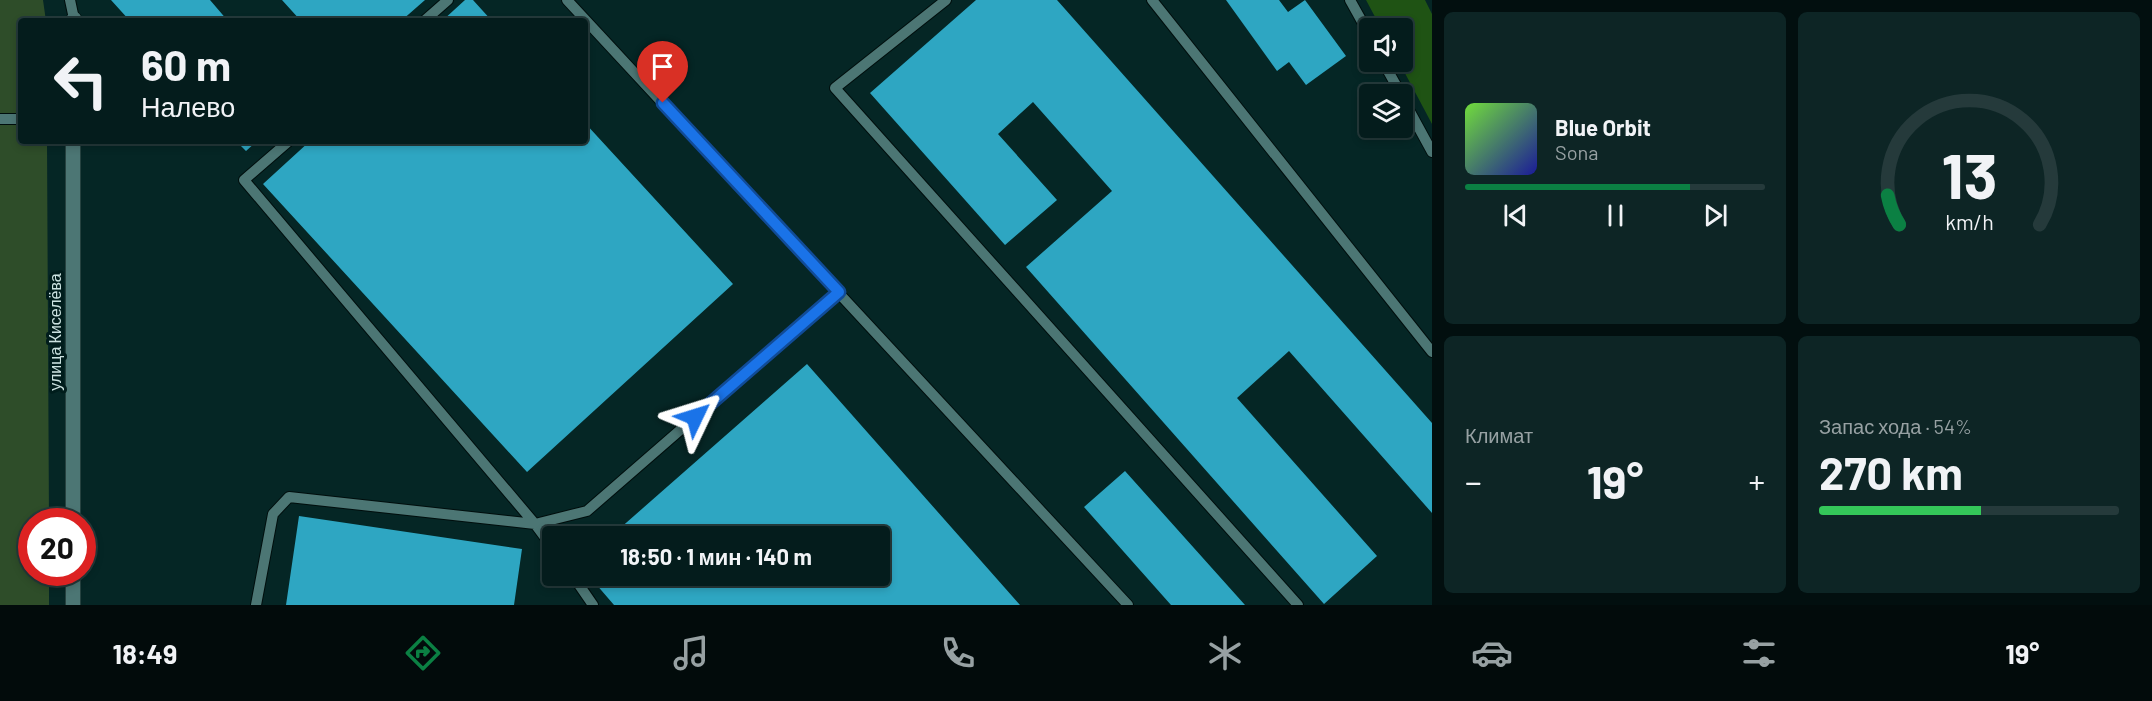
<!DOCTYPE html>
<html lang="ru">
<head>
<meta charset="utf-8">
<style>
	body { margin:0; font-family:Barlow,sans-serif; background:#0d2525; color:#f1f3f6; height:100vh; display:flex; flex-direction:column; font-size:22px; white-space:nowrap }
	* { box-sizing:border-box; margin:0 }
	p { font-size:20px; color:#97a1a3 }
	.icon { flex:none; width:33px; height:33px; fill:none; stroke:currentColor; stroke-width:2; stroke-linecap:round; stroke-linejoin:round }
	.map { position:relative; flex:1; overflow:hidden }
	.drawer { display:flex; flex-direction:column; gap:12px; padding:12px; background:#020f0f; width:720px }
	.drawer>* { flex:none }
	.guide { position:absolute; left:18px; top:18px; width:570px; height:126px; border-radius:6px; box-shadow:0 3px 9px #0003,0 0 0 2px #253a3b; background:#041c1c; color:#f1f3f6; overflow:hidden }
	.buttons { position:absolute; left:1359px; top:18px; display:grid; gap:12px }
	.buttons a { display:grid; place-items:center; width:54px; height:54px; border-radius:6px; background:#041c1c; box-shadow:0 3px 9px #0003,0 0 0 2px #253a3b; font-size:30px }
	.speed { position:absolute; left:18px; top:508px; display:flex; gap:12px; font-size:30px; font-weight:700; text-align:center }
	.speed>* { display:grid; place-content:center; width:78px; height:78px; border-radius:50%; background:#041c1c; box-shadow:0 3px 9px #0003,0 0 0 2px #253a3b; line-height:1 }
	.speed .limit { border:9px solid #d22; background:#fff; color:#111 }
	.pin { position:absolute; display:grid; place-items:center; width:51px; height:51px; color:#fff; margin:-62px -26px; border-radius:50% 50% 50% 0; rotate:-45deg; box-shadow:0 0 6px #0007 }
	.pin .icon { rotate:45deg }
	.me { position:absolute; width:66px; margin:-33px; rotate:49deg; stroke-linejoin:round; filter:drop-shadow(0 0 4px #0008) }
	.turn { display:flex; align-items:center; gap:21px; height:126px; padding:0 24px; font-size:27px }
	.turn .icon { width:78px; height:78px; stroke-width:2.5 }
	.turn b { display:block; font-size:42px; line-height:51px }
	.big { font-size:45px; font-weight:700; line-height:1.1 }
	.drawer .tile { flex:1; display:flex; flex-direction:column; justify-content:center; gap:9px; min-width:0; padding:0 21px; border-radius:9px; background:#0d2525 }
	.drawer .dial { align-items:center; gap:0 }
	.dial svg { height:156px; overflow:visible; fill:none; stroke:#253a3b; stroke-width:7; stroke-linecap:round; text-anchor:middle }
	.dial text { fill:#f1f3f6; stroke:none }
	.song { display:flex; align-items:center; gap:18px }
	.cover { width:72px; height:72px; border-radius:9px; background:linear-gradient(135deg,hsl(100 70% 55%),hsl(240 70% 35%)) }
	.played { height:6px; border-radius:3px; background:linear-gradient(90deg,#0b8043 75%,#253a3b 75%) }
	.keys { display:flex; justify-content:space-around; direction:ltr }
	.heat { display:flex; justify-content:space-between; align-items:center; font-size:33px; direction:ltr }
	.charge { height:9px; border-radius:4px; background:linear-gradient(90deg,#34c759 54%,#253a3b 0) }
	.drawer .tiles { flex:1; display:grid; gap:12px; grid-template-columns:repeat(2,1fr) }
	.trip { position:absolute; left:542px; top:526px; width:348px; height:60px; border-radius:6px; background:#041c1c; box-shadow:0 3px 9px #0003,0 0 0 2px #253a3b; font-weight:700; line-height:60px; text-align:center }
	.tab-bar { display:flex; height:96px; justify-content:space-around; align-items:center; background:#020b0b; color:#97a1a3 }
	.tab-bar .icon { width:42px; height:42px }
	.tab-bar .current { color:#0b8043 }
	.tab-bar b { font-size:27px; color:#f1f3f6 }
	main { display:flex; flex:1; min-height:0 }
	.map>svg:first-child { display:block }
	.green { fill:#2e4d29 }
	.forest { fill:#1f5314 }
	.building { fill:#2ea6c2 }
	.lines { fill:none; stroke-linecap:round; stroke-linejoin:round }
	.lane-casing { stroke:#000e0d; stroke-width:12 }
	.street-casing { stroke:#000e0d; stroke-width:16 }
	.lane { stroke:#4c7674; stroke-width:10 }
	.street { stroke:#4c7674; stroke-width:15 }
	.route-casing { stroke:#114b97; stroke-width:15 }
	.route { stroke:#1a73e8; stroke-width:10 }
	.labels { text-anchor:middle; stroke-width:6; stroke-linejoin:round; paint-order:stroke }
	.street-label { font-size:16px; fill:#cbe2e0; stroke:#001d1c }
</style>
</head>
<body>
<main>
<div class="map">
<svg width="1432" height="605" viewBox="0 0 1432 605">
	<rect width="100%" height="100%" fill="#052625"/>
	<path class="green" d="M0,0H43L46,21H21V141H47L49,522H32V573H49V605H0Z"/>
	<path class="forest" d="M1366,0H1425L1432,14V124L1399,62H1402V28H1381Z"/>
	<path class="building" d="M111,0H210L228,21H130Z
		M282,0H425L401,21H301Z
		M465,0H473L492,21H442Z
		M976,0H1057L1432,423V513L1289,351L1237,398L1377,556L1324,604L1026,267L1112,191L1033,102L998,134L1057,200L1005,245L870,93Z
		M1226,0H1279L1288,12L1305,0L1346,56L1306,85L1289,62L1277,71Z
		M585,123L733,284L527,472L263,184L310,141H585Z
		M236,141H257L246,151Z
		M807,364L1020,605H614L589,576H879V537H610Z
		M1125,471L1245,605H1171L1084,507Z
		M299,516L522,549L514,605H286Z"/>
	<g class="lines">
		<defs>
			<path id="lane" d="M70,0L74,19
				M567,0L1128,605
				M946,0L835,88L1298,605
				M1152,0L1432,352
				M1350,0L1370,36
				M424,21L448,0
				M1383,62L1401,94
				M1402,97L1432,152
				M0,119H17L21,121
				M289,141L244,180L535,524L552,547
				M573,576L593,605
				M256,605L273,514L289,497L535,524L587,511L839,292"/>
			<path id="street" d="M74,21V19
				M73,141V522
				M73,573V605"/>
		</defs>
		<use href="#lane" class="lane-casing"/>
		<use href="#street" class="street-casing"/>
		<use href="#lane" class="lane"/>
		<use href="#street" class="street"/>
	</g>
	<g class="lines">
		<defs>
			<path id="route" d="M663,103L839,292L695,417"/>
		</defs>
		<use href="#route" class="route-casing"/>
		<use href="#route" class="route"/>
	</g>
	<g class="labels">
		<g class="street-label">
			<text transform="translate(55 332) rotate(-90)" y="6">улица Киселёва</text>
		</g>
	</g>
</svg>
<div class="buttons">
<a><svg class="icon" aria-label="sound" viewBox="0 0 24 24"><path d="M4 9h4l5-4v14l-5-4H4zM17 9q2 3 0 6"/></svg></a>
<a><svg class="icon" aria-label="layers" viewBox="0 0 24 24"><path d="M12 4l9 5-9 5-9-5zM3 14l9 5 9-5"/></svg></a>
</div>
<div class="speed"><div class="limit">20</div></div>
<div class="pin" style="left:663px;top:103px;background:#d93025"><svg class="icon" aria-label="arrive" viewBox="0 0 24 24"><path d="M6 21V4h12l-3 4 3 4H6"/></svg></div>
<svg class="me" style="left:695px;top:417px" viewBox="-20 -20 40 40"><path d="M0-17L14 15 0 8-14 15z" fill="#1a73e8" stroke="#fff" stroke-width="4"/></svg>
<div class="trip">18:50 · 1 мин · 140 m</div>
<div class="guide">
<div class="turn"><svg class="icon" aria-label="left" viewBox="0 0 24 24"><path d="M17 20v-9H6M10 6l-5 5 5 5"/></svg><div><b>60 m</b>Налево</div></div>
</div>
</div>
<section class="drawer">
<div class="tiles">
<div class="tile">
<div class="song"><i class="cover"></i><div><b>Blue Orbit</b><p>Sona</p></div></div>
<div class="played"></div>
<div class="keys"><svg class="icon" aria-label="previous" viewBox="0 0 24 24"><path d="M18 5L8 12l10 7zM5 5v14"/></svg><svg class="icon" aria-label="pause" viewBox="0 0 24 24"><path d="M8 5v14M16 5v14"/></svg><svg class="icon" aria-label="next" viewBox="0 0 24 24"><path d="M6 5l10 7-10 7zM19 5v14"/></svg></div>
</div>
<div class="tile dial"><svg viewBox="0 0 100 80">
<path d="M14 69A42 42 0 1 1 86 69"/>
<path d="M14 69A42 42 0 0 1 8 54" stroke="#0b8043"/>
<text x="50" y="56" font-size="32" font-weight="700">13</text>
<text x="50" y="72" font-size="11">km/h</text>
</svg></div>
<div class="tile"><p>Климат</p>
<div class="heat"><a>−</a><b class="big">19°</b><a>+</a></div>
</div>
<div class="tile"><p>Запас хода · 54%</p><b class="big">270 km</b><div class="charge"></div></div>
</div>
</section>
</main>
<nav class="tab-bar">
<b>18:49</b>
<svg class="icon current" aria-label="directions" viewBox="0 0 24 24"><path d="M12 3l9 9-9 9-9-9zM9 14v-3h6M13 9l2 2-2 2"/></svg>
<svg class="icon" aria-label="music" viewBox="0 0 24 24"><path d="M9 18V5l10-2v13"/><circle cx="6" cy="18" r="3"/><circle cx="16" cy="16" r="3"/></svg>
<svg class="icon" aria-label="phone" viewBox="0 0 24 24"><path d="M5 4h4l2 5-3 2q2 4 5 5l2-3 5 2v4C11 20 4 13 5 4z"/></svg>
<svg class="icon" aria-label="climate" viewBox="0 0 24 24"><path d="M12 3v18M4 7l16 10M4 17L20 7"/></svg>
<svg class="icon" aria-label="car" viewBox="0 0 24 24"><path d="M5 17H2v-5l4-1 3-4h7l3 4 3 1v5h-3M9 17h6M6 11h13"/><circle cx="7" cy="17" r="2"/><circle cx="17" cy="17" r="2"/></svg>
<svg class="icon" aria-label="filters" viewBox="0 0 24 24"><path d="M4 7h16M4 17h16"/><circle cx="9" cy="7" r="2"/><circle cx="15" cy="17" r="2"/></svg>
<b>19°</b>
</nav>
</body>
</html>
